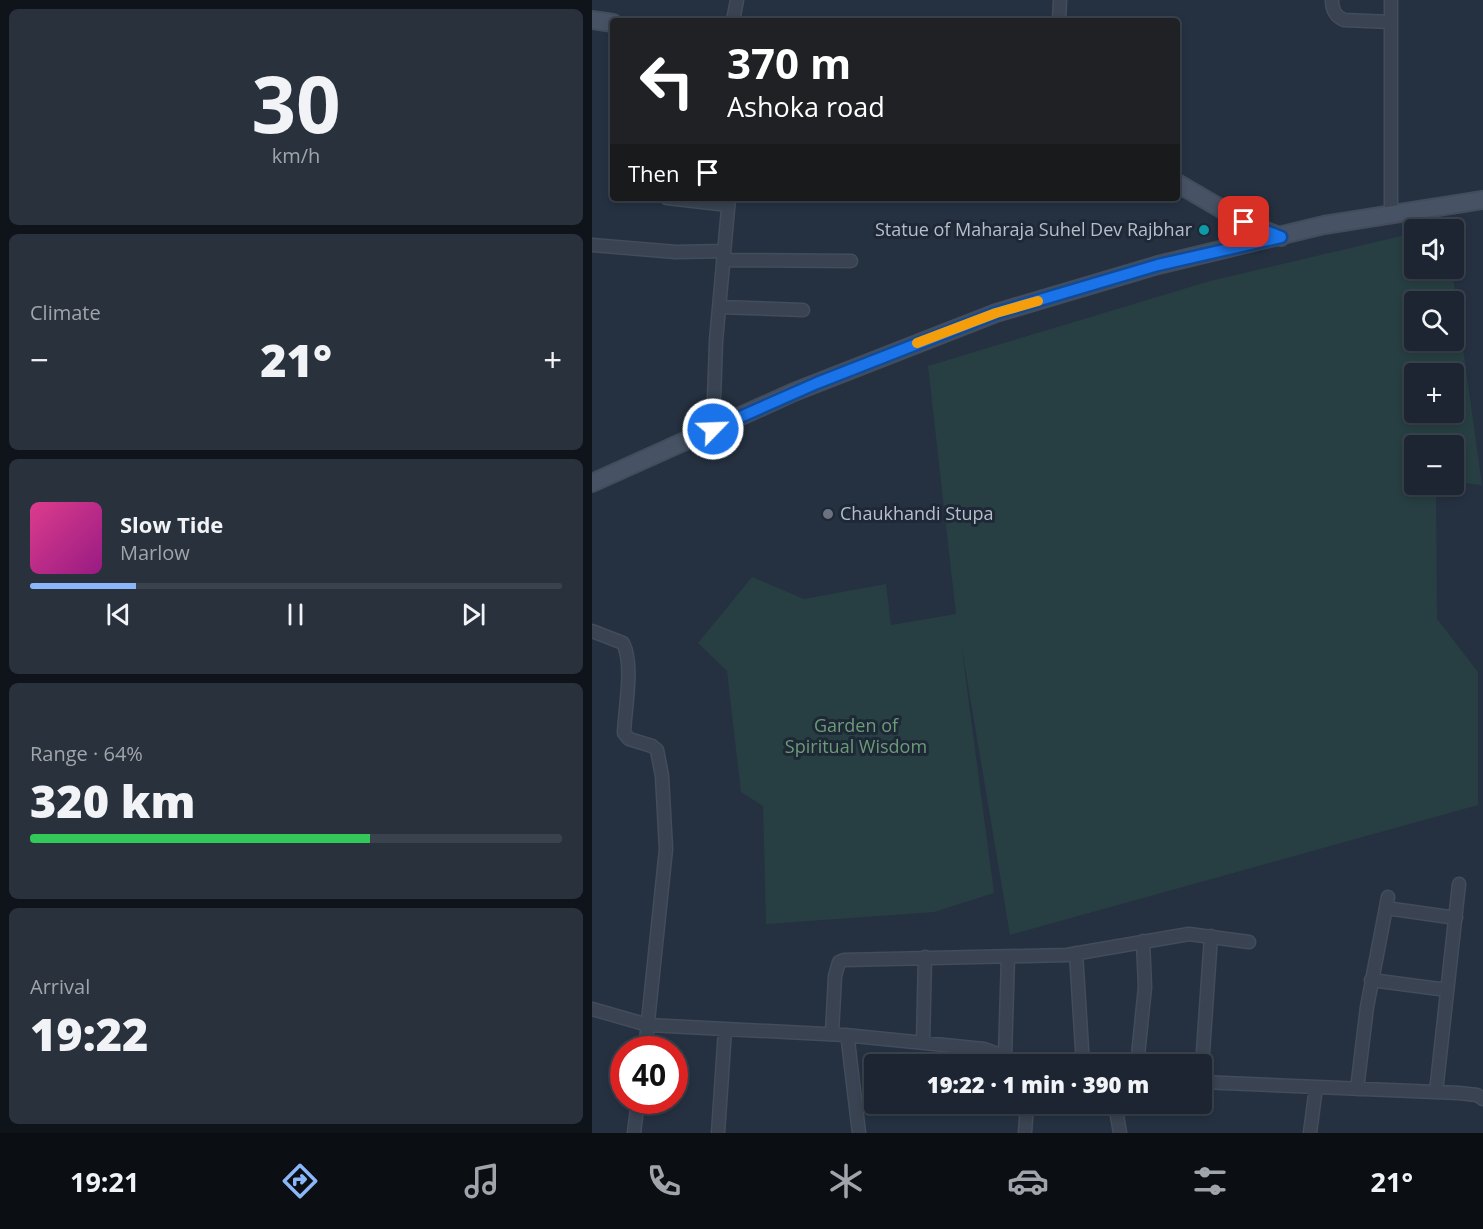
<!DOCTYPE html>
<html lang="en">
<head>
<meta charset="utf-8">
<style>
	body { margin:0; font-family:"Open Sans",sans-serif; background:#29313d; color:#f1f3f6; height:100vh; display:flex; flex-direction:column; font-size:22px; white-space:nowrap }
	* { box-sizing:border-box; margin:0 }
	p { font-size:20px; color:#a0a5ab }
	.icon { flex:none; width:33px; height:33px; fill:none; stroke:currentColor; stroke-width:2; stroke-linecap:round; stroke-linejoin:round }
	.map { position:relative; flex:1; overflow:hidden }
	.drawer { display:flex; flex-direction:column; gap:9px; padding:9px; background:#0f141b; width:592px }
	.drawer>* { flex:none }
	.top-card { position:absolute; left:18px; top:18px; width:570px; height:183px; border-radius:6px; box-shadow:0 3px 9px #0003,0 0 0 2px #3a424d; background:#202124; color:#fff; overflow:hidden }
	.tools { position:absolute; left:812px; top:219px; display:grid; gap:12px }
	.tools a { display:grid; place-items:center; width:60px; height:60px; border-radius:6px; background:#1c2531; box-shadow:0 3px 9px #0003,0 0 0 2px #3a424d; font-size:30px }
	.speed { position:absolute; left:18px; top:1036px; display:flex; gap:12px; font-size:30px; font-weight:700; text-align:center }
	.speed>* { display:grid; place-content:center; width:78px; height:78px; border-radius:50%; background:#1c2531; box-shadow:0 3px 9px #0003,0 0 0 2px #3a424d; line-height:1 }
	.speed .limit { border:9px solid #d22; background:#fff; color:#111 }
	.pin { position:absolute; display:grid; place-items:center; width:51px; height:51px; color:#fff; margin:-26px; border-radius:12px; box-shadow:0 3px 9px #0006 }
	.me { position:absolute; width:66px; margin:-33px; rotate:66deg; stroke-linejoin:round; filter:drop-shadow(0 0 4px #0008) }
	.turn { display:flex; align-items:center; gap:21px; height:126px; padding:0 18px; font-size:27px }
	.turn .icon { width:78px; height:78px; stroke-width:2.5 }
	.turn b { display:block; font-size:42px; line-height:51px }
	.then { display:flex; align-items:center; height:57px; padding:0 18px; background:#0003; gap:12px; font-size:22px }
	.big { font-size:45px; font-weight:800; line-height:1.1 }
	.drawer .card { flex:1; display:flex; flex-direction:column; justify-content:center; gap:9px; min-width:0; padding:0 21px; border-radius:9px; background:#29313d }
	.drawer .dial { align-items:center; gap:0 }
	.dial b { font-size:78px; line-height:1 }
	.song { display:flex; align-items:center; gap:18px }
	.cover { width:72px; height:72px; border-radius:9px; background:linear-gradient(135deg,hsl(330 70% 55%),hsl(310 70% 35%)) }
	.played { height:6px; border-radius:3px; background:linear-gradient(90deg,#8bb7fa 20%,#3a424d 20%) }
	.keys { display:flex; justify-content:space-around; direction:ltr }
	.heat { display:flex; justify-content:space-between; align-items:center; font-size:33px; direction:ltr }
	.charge { height:9px; border-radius:4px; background:linear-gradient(90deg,#34c759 64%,#3a424d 0) }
	.trip { position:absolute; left:272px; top:1054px; width:348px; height:60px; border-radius:6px; background:#1c2531; box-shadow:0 3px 9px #0003,0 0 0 2px #3a424d; font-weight:800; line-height:60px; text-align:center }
	.menu { display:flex; height:96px; justify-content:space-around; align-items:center; background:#0b0f14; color:#a0a5ab }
	.menu .icon { width:42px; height:42px }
	.menu .active { color:#8bb7fa }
	.menu b { font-size:27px; color:#f1f3f6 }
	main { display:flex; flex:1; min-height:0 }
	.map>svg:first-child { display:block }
	.green { fill:#273f42; fill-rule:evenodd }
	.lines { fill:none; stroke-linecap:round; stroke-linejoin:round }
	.street-casing { stroke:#434c5a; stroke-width:15 }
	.secondary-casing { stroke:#434c5a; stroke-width:20 }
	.street { stroke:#394351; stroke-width:12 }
	.secondary { stroke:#475264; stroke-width:16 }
	.route-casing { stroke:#114b97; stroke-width:15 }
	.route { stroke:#1a73e8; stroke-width:10 }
	.slow { stroke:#f59e0b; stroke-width:10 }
	.culture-dot { fill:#0f9aa8; stroke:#1e2836; stroke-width:2 }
	.worship-dot { fill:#6b7280; stroke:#1e2836; stroke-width:2 }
	.labels { text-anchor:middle; stroke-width:6; stroke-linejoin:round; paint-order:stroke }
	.poi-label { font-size:18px; fill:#b6becb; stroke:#1e2836; text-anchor:end }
	.park-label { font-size:18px; fill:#6c9c77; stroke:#1e2836 }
</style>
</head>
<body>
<main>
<section class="drawer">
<div class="card dial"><b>30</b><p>km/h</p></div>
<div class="card"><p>Climate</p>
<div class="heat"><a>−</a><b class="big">21°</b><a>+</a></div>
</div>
<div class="card">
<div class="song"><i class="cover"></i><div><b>Slow Tide</b><p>Marlow</p></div></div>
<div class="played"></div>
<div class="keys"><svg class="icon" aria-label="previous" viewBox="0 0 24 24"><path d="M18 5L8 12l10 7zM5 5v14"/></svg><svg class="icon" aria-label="pause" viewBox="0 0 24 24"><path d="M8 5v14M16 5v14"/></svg><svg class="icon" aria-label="next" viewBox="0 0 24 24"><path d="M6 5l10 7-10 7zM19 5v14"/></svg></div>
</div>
<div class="card"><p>Range · 64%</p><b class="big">320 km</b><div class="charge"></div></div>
<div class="card"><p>Arrival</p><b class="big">19:22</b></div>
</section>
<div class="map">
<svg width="891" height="1133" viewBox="0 0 891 1133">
	<rect width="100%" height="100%" fill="#253141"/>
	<path class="green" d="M822,233V268L860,269L890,485L861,482V446H822V484L844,485L845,619L886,672V805L418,935L369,643L402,893L342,912L174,924L171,806L149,792L135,671L106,643L160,577L212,599L294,584L299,625L364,614L336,366L618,281ZM822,302H861V340H822ZM822,374H861V412H822Z"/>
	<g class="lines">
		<defs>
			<path id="street" d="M740,0C740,10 743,16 752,20L799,22
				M799,0V214
				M141,21L145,0
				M467,21L468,0
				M75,198L136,205
				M0,245L84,252L132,251
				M131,260L259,261
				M127,307L211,310
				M121,429L124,341L137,198
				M0,631L31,643C42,665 33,707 32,733L37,739L60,746L65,750L70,776L74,849L53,1050
				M794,908L864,918
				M484,953L491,1065
				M779,980L855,990
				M0,1009L56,1025L253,1035L256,1041L267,1133
				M240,1033L243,976L247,962L252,960L475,955L597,934L657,942
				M253,1035L392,1049L438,1065
				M331,1043L333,957
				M413,1056L416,957
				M545,1065L553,987L551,941
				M609,1081L619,936
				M609,1082L867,1093L885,1095L891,1099
				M765,1089L775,1007L796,897
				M844,1092L867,884
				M523,1104L528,1133
				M42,1133L46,1101
				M126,1133L133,1030
				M433,1133L435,1104
				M718,1133L724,1087"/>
			<path id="secondary" d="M0,20L21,23
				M585,183L652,222L689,237
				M0,483L202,392L404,313L566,265L732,225L891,200"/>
		</defs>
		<use href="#street" class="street-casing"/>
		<use href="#secondary" class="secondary-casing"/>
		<use href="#street" class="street"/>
		<use href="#secondary" class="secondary"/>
	</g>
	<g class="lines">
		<defs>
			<path id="route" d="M121,429L225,383L404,313L566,265L689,237L652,222"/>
		</defs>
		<use href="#route" class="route-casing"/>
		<use href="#route" class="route"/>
		<path class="slow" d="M325,343L404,313L446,301"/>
	</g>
	<circle class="culture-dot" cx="612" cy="230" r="6"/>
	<circle class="worship-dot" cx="236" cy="514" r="6"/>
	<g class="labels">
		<g class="poi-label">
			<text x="600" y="236">Statue of Maharaja Suhel Dev Rajbhar</text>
			<text x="248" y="520" text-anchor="start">Chaukhandi Stupa</text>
		</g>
		<g class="park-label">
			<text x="264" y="732">Garden of<tspan x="264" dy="21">Spiritual Wisdom</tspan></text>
		</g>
	</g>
</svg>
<div class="tools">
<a><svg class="icon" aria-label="sound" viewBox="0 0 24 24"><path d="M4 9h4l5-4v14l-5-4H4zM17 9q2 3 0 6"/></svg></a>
<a><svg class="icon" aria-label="search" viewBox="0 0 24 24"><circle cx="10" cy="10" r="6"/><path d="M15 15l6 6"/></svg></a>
<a>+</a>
<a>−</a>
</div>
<div class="speed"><div class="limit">40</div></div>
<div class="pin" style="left:652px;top:222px;background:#d93025"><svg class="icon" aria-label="arrive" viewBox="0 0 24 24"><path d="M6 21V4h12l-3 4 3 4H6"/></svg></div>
<svg class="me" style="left:121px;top:429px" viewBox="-20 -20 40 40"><circle r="17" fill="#1a73e8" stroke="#fff" stroke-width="3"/><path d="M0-11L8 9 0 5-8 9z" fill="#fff"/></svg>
<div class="trip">19:22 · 1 min · 390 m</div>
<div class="top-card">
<div class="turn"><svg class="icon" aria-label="left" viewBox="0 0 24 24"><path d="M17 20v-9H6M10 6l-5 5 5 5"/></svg><div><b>370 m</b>Ashoka road</div></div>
<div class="then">Then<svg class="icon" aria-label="arrive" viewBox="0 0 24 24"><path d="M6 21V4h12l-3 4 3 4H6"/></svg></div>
</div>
</div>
</main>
<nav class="menu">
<b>19:21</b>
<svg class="icon active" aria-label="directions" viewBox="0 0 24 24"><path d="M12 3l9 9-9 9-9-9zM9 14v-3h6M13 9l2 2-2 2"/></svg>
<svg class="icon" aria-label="music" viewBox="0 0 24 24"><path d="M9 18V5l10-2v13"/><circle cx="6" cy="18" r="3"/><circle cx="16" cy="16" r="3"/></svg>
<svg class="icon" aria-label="phone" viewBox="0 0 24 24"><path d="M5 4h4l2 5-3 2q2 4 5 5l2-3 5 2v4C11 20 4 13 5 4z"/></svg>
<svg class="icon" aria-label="climate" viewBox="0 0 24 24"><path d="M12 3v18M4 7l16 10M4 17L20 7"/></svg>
<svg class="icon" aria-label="car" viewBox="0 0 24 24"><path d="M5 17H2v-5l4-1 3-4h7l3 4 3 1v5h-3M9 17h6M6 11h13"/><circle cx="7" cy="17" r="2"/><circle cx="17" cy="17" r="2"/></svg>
<svg class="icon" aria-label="filters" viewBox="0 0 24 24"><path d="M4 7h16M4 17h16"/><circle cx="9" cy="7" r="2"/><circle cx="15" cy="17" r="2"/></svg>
<b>21°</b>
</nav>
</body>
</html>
